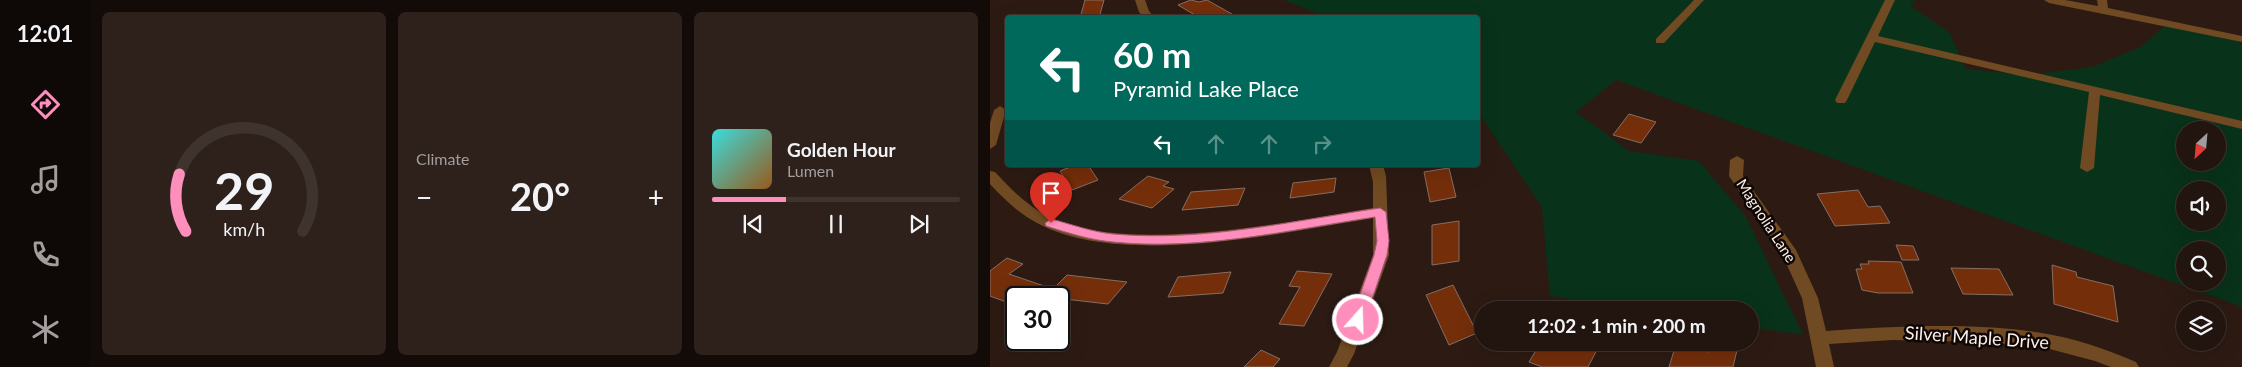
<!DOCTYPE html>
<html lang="en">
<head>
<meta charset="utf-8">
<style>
	body { margin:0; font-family:Lato,sans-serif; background:#2e211c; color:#f1f3f6; height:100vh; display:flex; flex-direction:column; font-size:19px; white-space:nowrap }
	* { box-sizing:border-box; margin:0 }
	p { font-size:16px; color:#a29e9e }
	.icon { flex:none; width:28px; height:28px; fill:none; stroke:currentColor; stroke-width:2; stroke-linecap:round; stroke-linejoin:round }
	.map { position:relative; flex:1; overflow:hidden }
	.drawer { display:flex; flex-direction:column; gap:12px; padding:12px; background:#130b08; width:900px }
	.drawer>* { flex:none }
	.top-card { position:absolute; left:15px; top:15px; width:475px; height:152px; border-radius:5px; box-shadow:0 5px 20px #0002,0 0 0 1px #3f332e; background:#00695c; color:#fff; overflow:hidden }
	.needle { width:32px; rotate:206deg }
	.fabs { position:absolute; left:1186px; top:121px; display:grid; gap:10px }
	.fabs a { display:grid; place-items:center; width:50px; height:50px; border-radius:50%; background:#22140e; box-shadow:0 5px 20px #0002,0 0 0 1px #3f332e; font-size:25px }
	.speed { position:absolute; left:15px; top:286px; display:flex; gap:10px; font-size:25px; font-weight:700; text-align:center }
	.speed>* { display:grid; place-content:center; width:65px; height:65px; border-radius:50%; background:#22140e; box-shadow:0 5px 20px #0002,0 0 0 1px #3f332e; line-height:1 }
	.speed .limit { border:2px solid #111; border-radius:8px; background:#fff; color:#111 }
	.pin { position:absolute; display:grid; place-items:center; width:42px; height:42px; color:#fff; margin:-51px -21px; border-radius:50% 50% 50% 0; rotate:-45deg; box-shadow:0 0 5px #0007 }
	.pin .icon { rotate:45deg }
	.me { position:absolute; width:55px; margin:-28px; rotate:20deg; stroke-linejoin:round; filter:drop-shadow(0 0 4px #0008) }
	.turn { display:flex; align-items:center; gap:18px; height:105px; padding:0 25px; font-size:22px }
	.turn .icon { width:65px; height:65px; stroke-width:2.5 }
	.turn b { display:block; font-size:35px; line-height:42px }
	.lanes { display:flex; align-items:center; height:48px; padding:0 25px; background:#0003; justify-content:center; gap:25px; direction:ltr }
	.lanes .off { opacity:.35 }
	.big { font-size:38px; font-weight:700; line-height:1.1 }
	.drawer .widget { flex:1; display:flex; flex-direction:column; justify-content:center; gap:8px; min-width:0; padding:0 18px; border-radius:8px; background:#2e211c }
	.drawer .dial { align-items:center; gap:0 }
	.dial svg { height:130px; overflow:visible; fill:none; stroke:#3f332e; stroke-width:7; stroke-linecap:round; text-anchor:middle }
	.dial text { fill:#f1f3f6; stroke:none }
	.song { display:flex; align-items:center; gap:15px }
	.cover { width:60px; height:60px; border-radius:8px; background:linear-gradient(135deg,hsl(180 70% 55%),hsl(30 70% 35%)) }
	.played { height:5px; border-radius:2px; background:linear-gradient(90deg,#fe8ebb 30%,#3f332e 30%) }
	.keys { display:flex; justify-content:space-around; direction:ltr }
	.heat { display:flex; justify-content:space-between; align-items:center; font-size:28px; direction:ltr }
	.drawer .tiles { flex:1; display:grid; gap:12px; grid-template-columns:repeat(3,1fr) }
	.trip { position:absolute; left:484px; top:301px; width:285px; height:50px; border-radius:25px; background:#22140e; box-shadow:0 5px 20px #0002,0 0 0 1px #3f332e; font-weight:700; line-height:50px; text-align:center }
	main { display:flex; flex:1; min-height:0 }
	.tab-bar { display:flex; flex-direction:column; width:90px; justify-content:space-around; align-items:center; background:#0e0806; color:#a29e9e }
	.tab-bar .icon { width:35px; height:35px }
	.tab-bar .current { color:#fe8ebb }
	.tab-bar b { font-size:22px; color:#f1f3f6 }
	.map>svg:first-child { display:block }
	.green { fill:#09321a; fill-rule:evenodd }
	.building { fill:#742e0a; stroke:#856e65 }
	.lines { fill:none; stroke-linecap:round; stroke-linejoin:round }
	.street { fill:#704a22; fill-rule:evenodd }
	.route { fill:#fe8ebb; stroke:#a55c7a }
	.labels { text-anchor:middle; stroke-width:5; stroke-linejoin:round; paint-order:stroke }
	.street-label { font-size:15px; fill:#fcefe9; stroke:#0f0705 }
	.near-street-label { font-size:18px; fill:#fcefe9; stroke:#0f0705 }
</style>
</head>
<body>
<main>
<nav class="tab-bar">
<b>12:01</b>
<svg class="icon current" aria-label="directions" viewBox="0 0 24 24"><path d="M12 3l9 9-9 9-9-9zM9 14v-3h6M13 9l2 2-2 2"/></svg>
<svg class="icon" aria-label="music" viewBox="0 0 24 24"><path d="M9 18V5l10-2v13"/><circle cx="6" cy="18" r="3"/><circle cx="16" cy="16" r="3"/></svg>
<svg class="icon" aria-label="phone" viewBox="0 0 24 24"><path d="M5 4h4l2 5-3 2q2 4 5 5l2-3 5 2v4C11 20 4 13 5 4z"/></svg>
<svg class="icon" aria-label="climate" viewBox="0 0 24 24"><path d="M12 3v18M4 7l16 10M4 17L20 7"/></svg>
</nav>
<section class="drawer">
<div class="tiles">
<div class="widget dial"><svg viewBox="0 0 100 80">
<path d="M14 69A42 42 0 1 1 86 69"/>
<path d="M14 69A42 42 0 0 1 10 34" stroke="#fe8ebb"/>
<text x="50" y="56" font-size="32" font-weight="700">29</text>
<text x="50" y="72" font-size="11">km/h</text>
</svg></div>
<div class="widget"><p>Climate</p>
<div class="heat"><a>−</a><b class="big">20°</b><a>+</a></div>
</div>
<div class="widget">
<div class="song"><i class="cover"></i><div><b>Golden Hour</b><p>Lumen</p></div></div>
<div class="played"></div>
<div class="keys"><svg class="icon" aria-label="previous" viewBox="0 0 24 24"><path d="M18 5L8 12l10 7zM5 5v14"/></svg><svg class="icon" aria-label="pause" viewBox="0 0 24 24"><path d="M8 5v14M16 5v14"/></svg><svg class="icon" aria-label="next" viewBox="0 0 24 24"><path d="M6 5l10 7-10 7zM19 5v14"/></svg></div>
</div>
</div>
</section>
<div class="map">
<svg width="1252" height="367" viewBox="0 0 1252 367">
	<rect width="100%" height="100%" fill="#2d1b13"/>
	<path class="green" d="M294,0H925L920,6L959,32L976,69L1038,75L1102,67L1151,47L1176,25L1244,38L1252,45V307L626,80L586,112L639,151L709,161L756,217L813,335L760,327V310H650L560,296L552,207L488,112V18L336,17ZM1195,130H1228V162H1195ZM1195,190H1228V222H1195ZM1195,250H1228V282H1195Z"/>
	<path class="building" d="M95,0H114L109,18H90Z
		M201,0L209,2L217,0L249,18H210L188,5Z
		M639,114L666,122L651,143L623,135Z
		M85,165H98L108,180L82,190L70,171Z
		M459,168L466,197L440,202L434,172Z
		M158,176L179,182L173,186L184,189L162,208L129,199Z
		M346,178L344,192L300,198L303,183Z
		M255,188L248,205L192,210L201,192Z
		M868,190L878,207L890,206L900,223L845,226L827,194Z
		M469,221V261L442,265V225Z
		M906,245L923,246L929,260H912Z
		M17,258L33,264L19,274L63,289L77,275L137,282L118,304L31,294L19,303L0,296V271Z
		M878,261L911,262L923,293H888L872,290L866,269H872L870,264H879Z
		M1062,265L1086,272L1087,277L1123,286L1128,322L1064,304Z
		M961,268L1009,269L1023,295L973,294Z
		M307,271L342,274L314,326L289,324L310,287L299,286Z
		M241,272L233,293L178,297L188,277Z
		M463,285L487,333L459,345L436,295Z
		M551,342H611L598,367H552L539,362Z
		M721,342L748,346L743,367H679L686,344L719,352Z
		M271,350L290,359L283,367H254Z"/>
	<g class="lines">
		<path class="street" d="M145,0H155L159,11L165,18H154L149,12Z
			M704,0H714L674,43H666V39Z
			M895,0H905L888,36L1252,121V129L1110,95L1104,168L1097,172L1090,168L1099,92L885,42L857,100L855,103H847L845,100Z
			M1054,0H1075L1108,6L1107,0H1117L1118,8L1252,36V42L1059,3Z
			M10,106L16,110L6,145L0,149V123L4,110Z
			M747,156L754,160L753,176L806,250L828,298L836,331C905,326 983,322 1052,333C1084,338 1116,349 1146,362L1149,367H1121L1105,361L1052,347L994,342L902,340L839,344L844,367H826L812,298L791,252L739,176L740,160Z
			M379,165H393L396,176L399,255L364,354L357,367H339L347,352L383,255V218C293,233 133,268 49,224C29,214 15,200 0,184V171L5,172C22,190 37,206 60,217C138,255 298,222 383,208V182Z"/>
	</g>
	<path class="route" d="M390,208L396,212L399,241L397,255L375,320L373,324L368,325L363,324L361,320L384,255L387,241L385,217C299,230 211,251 123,242C100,240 78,233 56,226L55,223L61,219C81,224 102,232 123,234C213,242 302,221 390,208Z"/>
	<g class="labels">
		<g class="street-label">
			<text transform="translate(776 221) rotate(57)" y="5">Magnolia Lane</text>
		</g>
		<g class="near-street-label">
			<text transform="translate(987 338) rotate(4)" y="6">Silver Maple Drive</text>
		</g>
	</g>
</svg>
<div class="fabs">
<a><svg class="needle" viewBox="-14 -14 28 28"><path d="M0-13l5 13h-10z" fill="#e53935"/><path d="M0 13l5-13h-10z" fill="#a29e9e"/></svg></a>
<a><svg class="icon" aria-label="sound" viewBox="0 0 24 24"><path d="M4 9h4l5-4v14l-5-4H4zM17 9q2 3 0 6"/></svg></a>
<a><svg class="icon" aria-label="search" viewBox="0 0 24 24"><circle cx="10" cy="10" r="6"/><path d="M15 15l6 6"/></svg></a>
<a><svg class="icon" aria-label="layers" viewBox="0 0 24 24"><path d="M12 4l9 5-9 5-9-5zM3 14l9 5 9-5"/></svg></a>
</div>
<div class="speed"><div class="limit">30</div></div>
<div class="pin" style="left:61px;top:223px;background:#d93025"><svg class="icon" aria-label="arrive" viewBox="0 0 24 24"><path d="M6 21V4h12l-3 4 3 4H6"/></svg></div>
<svg class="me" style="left:368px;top:320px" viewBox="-20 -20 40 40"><circle r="17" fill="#fe8ebb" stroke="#fff" stroke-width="3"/><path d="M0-11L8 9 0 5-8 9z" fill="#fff"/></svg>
<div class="trip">12:02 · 1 min · 200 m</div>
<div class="top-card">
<div class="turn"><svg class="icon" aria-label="left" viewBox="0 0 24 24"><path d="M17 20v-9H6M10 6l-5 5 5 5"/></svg><div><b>60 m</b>Pyramid Lake Place</div></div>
<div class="lanes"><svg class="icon" aria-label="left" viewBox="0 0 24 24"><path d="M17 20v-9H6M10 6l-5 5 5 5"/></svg><svg class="icon off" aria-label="ahead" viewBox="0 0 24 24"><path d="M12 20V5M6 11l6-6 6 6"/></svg><svg class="icon off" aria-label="ahead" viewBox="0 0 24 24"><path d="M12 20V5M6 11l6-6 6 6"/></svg><svg class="icon off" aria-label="right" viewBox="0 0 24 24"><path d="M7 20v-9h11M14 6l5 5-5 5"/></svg></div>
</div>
</div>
</main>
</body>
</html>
